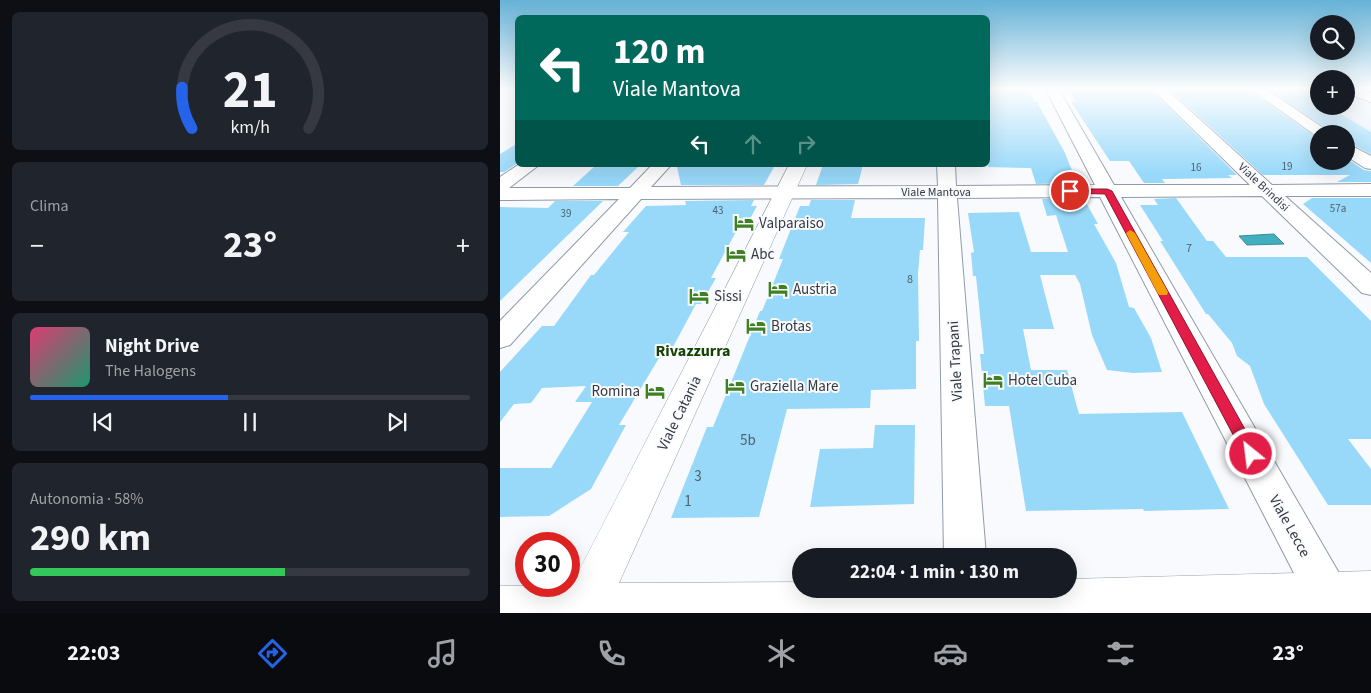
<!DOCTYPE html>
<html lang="it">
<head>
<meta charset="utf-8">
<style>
	body { margin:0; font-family:"Source Sans 3",sans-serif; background:#20242c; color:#f1f3f6; height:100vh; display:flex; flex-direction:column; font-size:19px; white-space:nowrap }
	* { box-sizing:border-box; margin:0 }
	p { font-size:16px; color:#9ea1a6 }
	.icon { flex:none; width:28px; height:28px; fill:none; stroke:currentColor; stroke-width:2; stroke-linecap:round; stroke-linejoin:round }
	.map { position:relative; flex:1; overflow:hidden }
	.side { display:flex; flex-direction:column; gap:12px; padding:12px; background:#0d0f14; width:500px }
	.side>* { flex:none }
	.top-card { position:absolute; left:15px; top:15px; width:475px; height:152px; border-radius:8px; box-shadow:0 5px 20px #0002; background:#00695c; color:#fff; overflow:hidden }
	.fabs { position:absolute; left:810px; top:15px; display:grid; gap:10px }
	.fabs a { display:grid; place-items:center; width:45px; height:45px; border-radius:50%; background:#171b24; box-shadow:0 5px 20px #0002; font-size:25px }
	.speed { position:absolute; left:15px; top:532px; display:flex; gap:10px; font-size:25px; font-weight:700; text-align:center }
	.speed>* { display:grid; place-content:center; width:65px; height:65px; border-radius:50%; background:#171b24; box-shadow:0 5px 20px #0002; line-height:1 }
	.speed .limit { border:8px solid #d22; background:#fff; color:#111 }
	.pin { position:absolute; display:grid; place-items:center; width:42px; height:42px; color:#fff; margin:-21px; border:2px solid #fff; border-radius:50%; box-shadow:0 1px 5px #0007 }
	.me { position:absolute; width:55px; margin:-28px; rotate:331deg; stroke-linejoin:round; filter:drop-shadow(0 0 4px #0008) }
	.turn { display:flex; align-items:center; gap:18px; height:105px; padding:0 15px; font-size:22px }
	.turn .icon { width:65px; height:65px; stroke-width:2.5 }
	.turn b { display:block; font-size:35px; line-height:42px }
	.lanes { display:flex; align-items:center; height:48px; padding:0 15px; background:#0003; justify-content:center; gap:25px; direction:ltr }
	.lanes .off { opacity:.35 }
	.big { font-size:38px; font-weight:700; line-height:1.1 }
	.side .widget { flex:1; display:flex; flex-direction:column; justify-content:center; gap:8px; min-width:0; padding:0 18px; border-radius:8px; background:#20242c }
	.side .dial { align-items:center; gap:0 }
	.dial svg { height:130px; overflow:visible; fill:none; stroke:#363941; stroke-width:7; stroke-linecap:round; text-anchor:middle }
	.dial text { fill:#f1f3f6; stroke:none }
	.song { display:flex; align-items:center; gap:15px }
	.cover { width:60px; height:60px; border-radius:8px; background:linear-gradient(135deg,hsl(340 70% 55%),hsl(160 70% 35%)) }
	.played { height:5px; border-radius:2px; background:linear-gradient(90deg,#2563eb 45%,#363941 45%) }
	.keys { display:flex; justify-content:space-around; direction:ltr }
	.heat { display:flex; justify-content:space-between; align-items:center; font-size:28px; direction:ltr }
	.charge { height:8px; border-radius:4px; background:linear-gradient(90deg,#34c759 58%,#363941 0) }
	.trip { position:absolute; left:292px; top:548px; width:285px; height:50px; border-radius:25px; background:#171b24; box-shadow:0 5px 20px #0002; font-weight:700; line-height:50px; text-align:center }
	.menu { display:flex; height:80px; justify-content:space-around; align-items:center; background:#090b0e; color:#9ea1a6 }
	.menu .icon { width:35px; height:35px }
	.menu .selected { color:#2563eb }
	.menu b { font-size:22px; color:#f1f3f6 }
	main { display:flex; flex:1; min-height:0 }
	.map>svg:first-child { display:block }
	.built { fill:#e6f0fd }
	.water { fill:#41afbe; stroke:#3d8c98 }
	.building { fill:#98d9fa }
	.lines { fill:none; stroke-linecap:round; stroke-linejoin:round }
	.minor-casing { stroke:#909ba9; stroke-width:2 }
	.tertiary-casing { stroke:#909ba9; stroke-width:1 }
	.minor { fill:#fff; fill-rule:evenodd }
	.tertiary { fill:#fff; fill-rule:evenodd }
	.route { fill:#e11d48; stroke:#92132f }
	.slow { fill:#f59e0b }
	.labels { text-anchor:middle; stroke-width:4; stroke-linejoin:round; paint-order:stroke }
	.far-number-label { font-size:11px; fill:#4e626e }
	.far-street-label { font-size:12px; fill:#353a40; stroke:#f8fafd }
	.number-label { font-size:12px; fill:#4e626e }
	.poi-label { font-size:15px; fill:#353a40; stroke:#f8fafd; text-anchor:start }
	.street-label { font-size:15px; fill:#353a40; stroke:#f8fafd }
	.near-number-label { font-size:15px; fill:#4e626e }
	.neighbourhood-label { font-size:16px; font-weight:bold; fill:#184203; stroke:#f8fafd }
</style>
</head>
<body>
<main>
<section class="side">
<div class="widget dial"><svg viewBox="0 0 100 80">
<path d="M14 69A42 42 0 1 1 86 69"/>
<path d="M14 69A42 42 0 0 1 8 44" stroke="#2563eb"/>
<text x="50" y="56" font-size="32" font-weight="700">21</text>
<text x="50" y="72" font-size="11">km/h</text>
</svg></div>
<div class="widget"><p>Clima</p>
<div class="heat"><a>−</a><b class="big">23°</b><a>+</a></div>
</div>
<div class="widget">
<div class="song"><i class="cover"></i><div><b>Night Drive</b><p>The Halogens</p></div></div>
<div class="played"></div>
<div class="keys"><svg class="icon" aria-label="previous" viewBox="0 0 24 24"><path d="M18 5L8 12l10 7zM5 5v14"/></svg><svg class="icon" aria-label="pause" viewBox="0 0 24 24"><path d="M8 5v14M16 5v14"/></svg><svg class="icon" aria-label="next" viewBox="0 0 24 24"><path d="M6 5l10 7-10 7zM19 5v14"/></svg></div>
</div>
<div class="widget"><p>Autonomia · 58%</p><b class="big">290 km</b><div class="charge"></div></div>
</section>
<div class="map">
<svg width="871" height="613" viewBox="0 0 871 613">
	<rect width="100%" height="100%" fill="#f8fafd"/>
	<path class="built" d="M761,88L819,89V106H846V90L871,102V158L846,142V134H833Z"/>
	<path class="water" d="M774,234L784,244L747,245L739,236Z"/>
	<path class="building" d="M488,88H529L534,102H537L565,153L577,183L536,184L531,168L488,167Z
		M568,88L650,89L737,175H728L732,178L667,179H662L665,183H644L629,161H610L571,102H576Z
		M669,89H747L819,139V161H846V158L864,170L871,171V182H837L850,175H763Z
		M768,89L819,90V106H827L871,132V154L846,141V134H834Z
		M18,143V163L4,172H0V154Z
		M323,165H363L358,184L316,185Z
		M218,166L216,167H274L264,185H181L177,167Z
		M94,167H138L118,186H73Z
		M676,198L707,241H713L726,257H807L871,321V439H848L871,469V505H828L764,404L750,366L737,356L732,343L708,314H706L660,241H663L640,205H658L654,199Z
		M812,198H871V263L803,204Z
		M542,199H584L598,224H594L616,263L629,307L634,308L651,338L662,372L633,373L607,370L592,335L580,284L575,275H540L554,329H523L531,370H567L579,414L682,412L729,509L644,511L643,509L526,511L509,406H485L480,354H484L476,276H473L471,253L474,252L468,213L519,212L531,252H568L556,215L547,216Z
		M254,200L251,206H257L246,226H239L211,278H216L201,304H196L167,358H159L119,425H126L91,489L49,516L0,517V468H51L92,402H75L86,386L42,388L31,403L14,404L0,422V372L42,326H54L91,275H94L129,232H123L146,206L186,205L185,201Z
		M311,200H355L351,218H425L423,250H420L418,273L419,341H416V389L371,390L370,408L287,409L259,517L171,518L207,427H213L260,311H262L283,259H279L300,206H309Z
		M55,201H103L0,301V207L48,208Z
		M375,425H415L414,504L310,507L320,449L373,448Z"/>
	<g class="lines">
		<defs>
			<path id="minor" d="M545,88H558L614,185H750L651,88H665L772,185L871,184V196H785L871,273V295L862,293L762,196L621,197L843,580L850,595L843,610C834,613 822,613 813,610L600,197L457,198L486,556H444L438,198L141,199L10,345L0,348V321L119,199L0,200V177L18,165H39L9,188H130L152,165H171L151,187L438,186L437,165H455L456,186L595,185Z
				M749,88H764L832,134H819L818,137Z
				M846,88H861L871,93V102L846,93Z
				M846,143L871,156V169L865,168L846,156Z"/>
			<path id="tertiary" d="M289,165H307L119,583L301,582V589H569V579L871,571V613H0V586H69V584H72Z"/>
		</defs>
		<use href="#minor" class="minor-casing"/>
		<use href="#tertiary" class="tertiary-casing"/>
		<use href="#minor" class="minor"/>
		<use href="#tertiary" class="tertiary"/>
	</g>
	<linearGradient id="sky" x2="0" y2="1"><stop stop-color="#65b2d7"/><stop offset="0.51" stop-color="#fcfdfe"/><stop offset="1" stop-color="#fcfdfe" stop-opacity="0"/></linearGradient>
	<rect width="871" height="174" fill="url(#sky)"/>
	<path class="route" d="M570,189H607L612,191L756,449L759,454L756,459L751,461L746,459L605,194L567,193L566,191Z"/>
	<path class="slow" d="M630,230L635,233L668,292L667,295H659L657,292L626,233Z"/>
	<defs>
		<symbol id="hotel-bare" viewBox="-9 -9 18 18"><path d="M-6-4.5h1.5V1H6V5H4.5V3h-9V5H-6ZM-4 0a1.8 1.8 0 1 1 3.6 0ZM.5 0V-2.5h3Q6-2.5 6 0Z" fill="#3f8122" stroke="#f8fafd" stroke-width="2.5" paint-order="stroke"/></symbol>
	</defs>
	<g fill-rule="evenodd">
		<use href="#hotel-bare" x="230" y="209" width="28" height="28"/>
		<use href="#hotel-bare" x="222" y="240" width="28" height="28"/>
		<use href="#hotel-bare" x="264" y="275" width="28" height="28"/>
		<use href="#hotel-bare" x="185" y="282" width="28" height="28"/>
		<use href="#hotel-bare" x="242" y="312" width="28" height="28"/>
		<use href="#hotel-bare" x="479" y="366" width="28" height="28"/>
		<use href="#hotel-bare" x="221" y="372" width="28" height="28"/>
		<use href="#hotel-bare" x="141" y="377" width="28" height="28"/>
	</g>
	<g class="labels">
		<g class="far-number-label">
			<text x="787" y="170">19</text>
			<text x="696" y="171">16</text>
			<text x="838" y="212">57a</text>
			<text x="218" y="214">43</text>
			<text x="66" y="217">39</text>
		</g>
		<g class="far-street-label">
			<text transform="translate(764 187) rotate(43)" y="4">Viale Brindisi</text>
			<text x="436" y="196">Viale Mantova</text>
		</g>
		<g class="number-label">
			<text x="689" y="252">7</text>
			<text x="410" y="283">8</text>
		</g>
		<g class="poi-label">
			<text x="259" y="228">Valparaiso</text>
			<text x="251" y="259">Abc</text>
			<text x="293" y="294">Austria</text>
			<text x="214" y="301">Sissi</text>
			<text x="271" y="331">Brotas</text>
			<text x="508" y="385">Hotel Cuba</text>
			<text x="250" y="391">Graziella Mare</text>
			<text x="140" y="396" text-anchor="end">Romina</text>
		</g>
		<g class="street-label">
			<text transform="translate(455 361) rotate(-93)" y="5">Viale Trapani</text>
			<text transform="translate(179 413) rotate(-64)" y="5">Viale Catania</text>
			<text transform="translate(790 526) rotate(61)" y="5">Viale Lecce</text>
		</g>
		<g class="near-number-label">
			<text x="248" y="445">5b</text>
			<text x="198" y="481">3</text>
			<text x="188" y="506">1</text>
		</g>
		<g class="neighbourhood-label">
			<text x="193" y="356">Rivazzurra</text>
		</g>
	</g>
</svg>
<div class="fabs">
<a><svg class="icon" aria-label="search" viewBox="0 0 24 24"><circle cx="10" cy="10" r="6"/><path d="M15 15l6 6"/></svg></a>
<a>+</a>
<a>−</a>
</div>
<div class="speed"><div class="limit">30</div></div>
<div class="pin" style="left:570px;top:191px;background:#d93025"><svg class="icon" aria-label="arrive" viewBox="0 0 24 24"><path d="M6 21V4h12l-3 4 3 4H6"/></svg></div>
<svg class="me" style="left:751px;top:454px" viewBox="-20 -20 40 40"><circle r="17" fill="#e11d48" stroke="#fff" stroke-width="3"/><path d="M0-11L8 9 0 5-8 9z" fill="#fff"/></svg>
<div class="trip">22:04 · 1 min · 130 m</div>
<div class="top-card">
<div class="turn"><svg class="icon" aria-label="left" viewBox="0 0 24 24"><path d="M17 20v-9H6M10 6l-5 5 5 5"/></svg><div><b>120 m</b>Viale Mantova</div></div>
<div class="lanes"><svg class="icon" aria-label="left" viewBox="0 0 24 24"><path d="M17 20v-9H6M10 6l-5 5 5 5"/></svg><svg class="icon off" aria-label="ahead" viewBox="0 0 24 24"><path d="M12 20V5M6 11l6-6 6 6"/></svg><svg class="icon off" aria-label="right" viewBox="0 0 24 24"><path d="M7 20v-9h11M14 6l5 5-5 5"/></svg></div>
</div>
</div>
</main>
<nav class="menu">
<b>22:03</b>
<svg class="icon selected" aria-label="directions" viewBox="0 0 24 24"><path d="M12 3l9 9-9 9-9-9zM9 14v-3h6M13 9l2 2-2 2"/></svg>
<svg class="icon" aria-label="music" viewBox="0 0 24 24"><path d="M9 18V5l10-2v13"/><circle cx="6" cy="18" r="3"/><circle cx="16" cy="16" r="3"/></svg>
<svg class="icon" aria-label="phone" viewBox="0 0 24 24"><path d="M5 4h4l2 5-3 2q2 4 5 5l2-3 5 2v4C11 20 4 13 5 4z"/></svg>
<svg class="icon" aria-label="climate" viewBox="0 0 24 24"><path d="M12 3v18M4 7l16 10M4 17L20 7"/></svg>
<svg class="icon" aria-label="car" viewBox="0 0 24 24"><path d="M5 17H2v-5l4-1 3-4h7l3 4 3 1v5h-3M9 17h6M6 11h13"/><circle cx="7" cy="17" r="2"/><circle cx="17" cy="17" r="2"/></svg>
<svg class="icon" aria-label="filters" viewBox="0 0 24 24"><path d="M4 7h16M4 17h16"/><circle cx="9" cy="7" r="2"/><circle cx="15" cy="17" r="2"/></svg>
<b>23°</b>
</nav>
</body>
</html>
